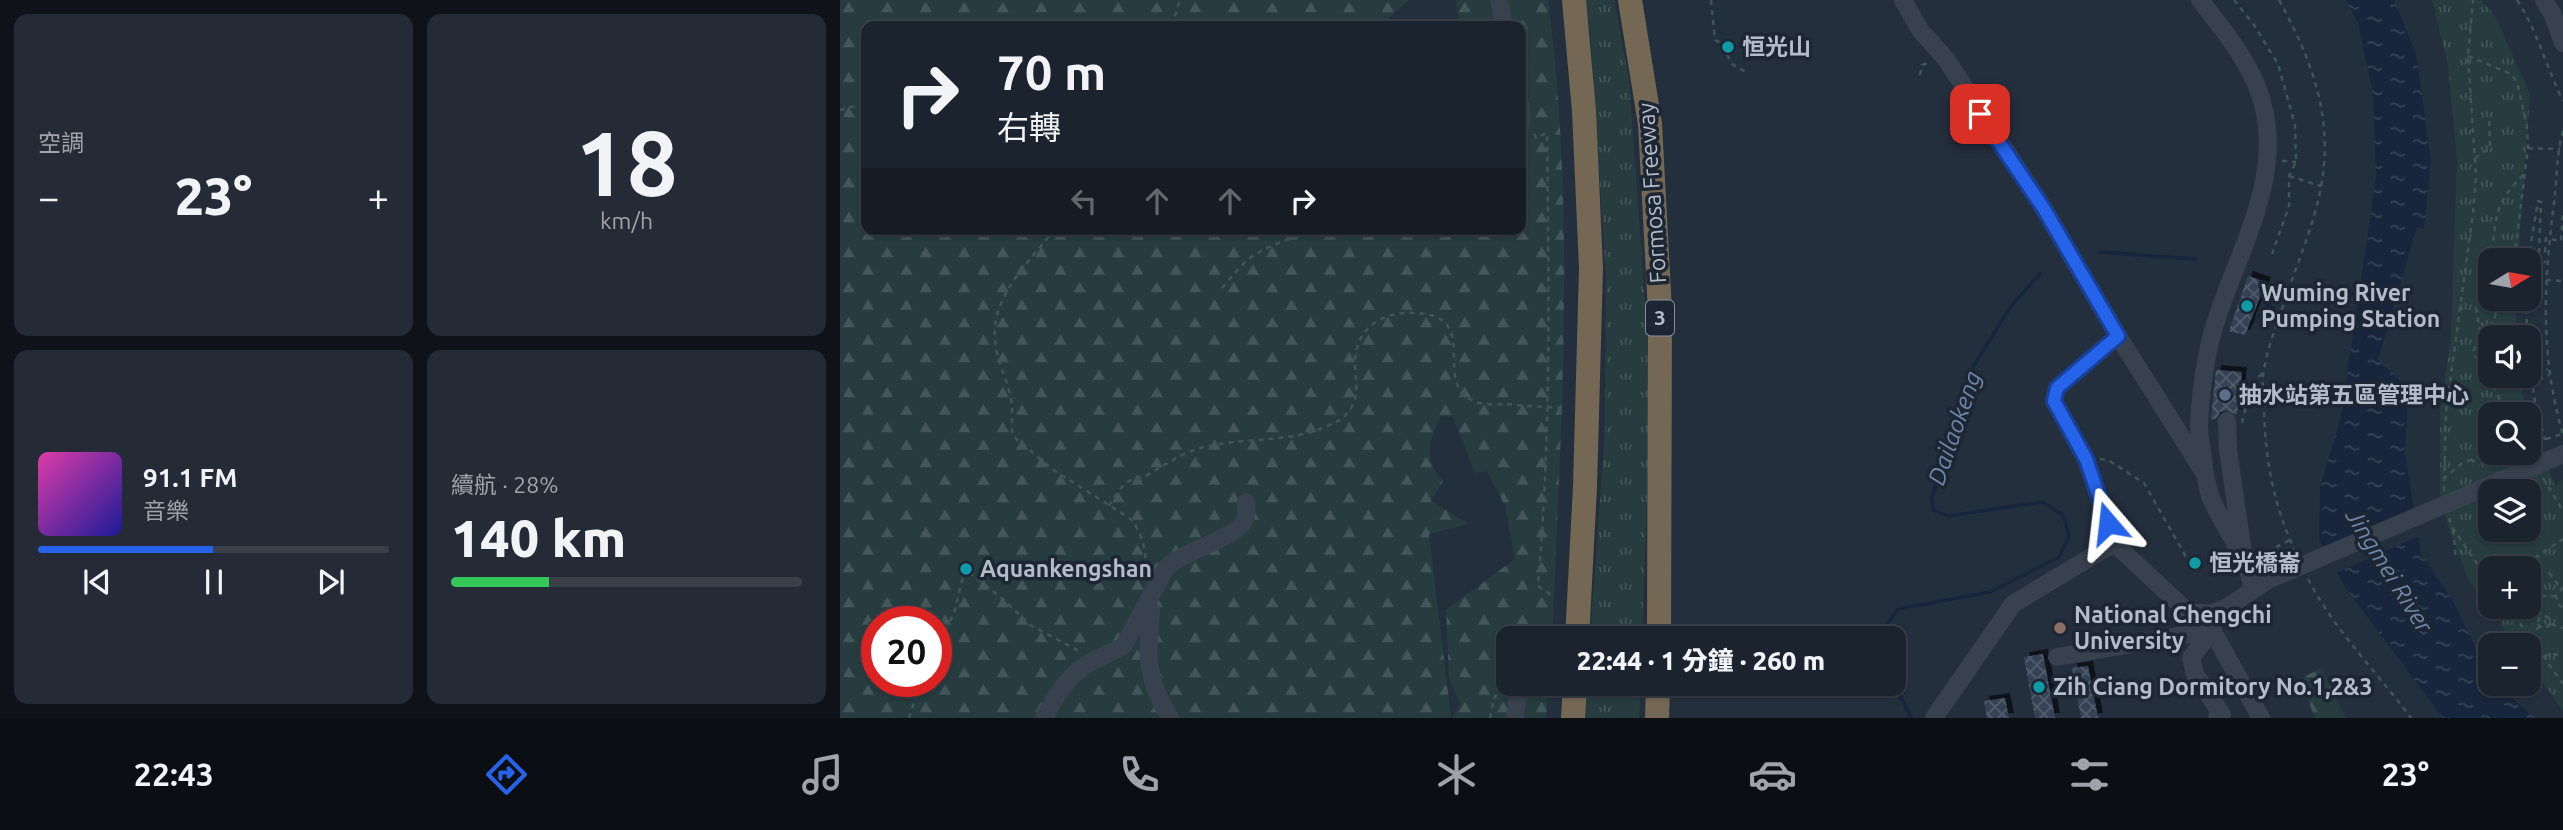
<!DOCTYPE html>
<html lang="zh-TW">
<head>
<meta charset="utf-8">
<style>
	body { margin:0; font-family:Ubuntu,"Noto Sans TC",sans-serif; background:#242b36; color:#f1f3f6; height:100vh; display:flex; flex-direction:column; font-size:26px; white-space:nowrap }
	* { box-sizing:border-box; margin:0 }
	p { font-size:23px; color:#a0a4aa }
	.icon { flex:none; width:38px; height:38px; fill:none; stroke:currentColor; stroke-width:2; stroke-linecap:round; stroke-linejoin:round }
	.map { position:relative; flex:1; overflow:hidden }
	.details { display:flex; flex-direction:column; gap:14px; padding:14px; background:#0f1319; width:840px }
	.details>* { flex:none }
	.banner { position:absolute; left:21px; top:21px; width:665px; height:214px; border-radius:14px; box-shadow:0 2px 5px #0004,0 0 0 2px #39404a; background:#1b232e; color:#f1f3f6; overflow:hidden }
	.needle { width:46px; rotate:79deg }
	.tools { position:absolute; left:1638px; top:248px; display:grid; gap:14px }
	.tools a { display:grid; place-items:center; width:63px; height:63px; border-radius:14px; background:#1b232e; box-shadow:0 2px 5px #0004,0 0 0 2px #39404a; font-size:35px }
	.speed { position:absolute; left:21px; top:606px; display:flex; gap:14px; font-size:35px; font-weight:700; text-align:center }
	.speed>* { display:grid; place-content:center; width:91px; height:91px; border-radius:50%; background:#1b232e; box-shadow:0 2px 5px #0004,0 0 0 2px #39404a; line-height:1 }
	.speed .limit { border:10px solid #d22; background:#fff; color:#111 }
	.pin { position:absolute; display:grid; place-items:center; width:60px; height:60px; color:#fff; margin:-30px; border-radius:14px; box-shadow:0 4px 10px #0006 }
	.me { position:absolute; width:77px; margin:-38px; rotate:343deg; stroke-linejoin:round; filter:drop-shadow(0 0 5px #0008) }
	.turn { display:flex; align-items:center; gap:24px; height:147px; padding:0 21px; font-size:32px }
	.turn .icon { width:91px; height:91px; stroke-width:2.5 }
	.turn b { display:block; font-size:49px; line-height:60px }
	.lanes { display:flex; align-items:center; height:66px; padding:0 21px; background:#0003; justify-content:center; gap:35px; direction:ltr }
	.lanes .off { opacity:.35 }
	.big { font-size:52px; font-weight:800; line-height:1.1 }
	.details .widget { flex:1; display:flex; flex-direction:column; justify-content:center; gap:10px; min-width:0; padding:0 24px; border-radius:14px; background:#242b36 }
	.details .dial { align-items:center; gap:0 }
	.dial b { font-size:91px; line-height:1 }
	.song { display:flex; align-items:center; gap:21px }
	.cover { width:84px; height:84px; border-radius:10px; background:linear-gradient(135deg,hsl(320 70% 55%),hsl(240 70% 35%)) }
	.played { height:7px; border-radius:4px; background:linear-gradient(90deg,#2563eb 50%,#39404a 50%) }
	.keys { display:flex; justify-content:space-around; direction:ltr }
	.heat { display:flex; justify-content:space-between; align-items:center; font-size:38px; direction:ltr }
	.charge { height:10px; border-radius:5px; background:linear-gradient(90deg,#34c759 28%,#39404a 0) }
	.details .tiles { flex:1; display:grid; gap:14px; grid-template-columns:repeat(2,1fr) }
	.trip { position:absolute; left:656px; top:626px; width:410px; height:70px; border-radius:14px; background:#1b232e; box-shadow:0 2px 5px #0004,0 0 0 2px #39404a; font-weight:800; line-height:70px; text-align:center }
	.tab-bar { display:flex; height:112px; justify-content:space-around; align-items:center; background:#0b0e12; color:#a0a4aa }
	.tab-bar .icon { width:49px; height:49px }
	.tab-bar .current { color:#2563eb }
	.tab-bar b { font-size:32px; color:#f1f3f6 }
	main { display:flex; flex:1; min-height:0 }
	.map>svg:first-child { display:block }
	.grass { fill:url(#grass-tufts); fill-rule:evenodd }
	.forest { fill:url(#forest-firs); fill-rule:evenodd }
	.pitch { fill:#263c3f }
	.water { fill:url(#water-ripples) }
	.pier { fill:#242f3e }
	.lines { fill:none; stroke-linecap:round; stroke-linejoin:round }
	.stream { stroke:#17263c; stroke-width:3.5 }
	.building { fill:url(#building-cross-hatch); filter:url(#shadow) }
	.path { stroke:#3f5557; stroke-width:2.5; stroke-dasharray:5 5; stroke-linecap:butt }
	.minor { stroke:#38414e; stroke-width:18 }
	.highway { stroke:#746855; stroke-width:24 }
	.route-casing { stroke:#184099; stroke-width:18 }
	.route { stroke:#2563eb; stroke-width:12 }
	.culture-dot { fill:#0f9aa8; stroke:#1d2633; stroke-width:2.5 }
	.service-dot { fill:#5c6f8a; stroke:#1d2633; stroke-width:2.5 }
	.education-dot { fill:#8d6e63; stroke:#1d2633; stroke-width:2.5 }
	.labels { text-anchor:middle; stroke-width:7; stroke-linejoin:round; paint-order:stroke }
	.shield { fill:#1d2633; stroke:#878f9c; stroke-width:2 }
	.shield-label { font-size:21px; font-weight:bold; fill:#b4bcc9 }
	.poi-label { font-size:23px; font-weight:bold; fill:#b4bcc9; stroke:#1d2633; text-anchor:start }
	.street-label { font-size:23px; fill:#b4bcc9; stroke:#1d2633 }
	.water-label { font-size:24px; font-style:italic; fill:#6d86a8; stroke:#1d2633 }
</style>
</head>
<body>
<main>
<section class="details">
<div class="tiles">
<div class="widget"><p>空調</p>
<div class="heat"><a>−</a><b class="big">23°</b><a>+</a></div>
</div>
<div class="widget dial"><b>18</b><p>km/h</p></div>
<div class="widget">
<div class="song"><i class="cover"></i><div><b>91.1 FM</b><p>音樂</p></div></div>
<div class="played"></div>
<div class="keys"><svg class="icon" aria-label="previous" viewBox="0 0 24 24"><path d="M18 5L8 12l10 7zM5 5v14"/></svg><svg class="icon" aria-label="pause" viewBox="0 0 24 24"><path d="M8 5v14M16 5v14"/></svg><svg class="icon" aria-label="next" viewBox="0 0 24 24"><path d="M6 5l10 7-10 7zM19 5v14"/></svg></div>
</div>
<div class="widget"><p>續航 · 28%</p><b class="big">140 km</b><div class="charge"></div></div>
</div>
</section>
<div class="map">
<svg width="1723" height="718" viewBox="0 0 1723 718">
	<defs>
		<pattern id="grass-tufts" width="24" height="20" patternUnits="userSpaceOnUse" patternTransform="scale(1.75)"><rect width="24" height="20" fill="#263c3f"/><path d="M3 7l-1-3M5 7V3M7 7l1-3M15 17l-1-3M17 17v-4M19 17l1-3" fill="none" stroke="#435659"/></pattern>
		<pattern id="forest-firs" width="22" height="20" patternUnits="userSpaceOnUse" patternTransform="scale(1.75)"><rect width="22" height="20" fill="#263c3f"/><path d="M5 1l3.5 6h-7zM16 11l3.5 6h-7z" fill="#435659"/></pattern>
		<pattern id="water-ripples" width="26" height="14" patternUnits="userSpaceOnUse" patternTransform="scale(1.75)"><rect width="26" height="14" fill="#17263c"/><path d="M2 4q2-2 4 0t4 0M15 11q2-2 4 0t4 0" fill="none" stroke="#364457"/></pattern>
		<pattern id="building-cross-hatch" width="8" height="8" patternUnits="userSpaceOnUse" patternTransform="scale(1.75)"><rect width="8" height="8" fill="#364354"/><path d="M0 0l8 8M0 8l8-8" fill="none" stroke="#515c6b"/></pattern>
		<filter id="shadow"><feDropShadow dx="5" dy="-5" stdDeviation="0" flood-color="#0009"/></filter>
	</defs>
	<rect width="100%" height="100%" fill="#242f3e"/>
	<path class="grass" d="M745,0H774L789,80L807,331L809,438L802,639H750L765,432L766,276L750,27Z
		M1592,0H1641L1655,16L1690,94L1678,261H1650V299H1675L1677,338H1650V376H1679L1687,415H1650V453H1689V418L1715,486L1723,479V711L1689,663V646H1676L1628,578L1609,529L1600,496V412L1611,337L1617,159L1608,65ZM1650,492H1689V530H1650ZM1650,569H1689V607H1650Z
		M746,684H801L799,718H743Z"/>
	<path class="forest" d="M0,0H569L543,23V26H26V229H681V26H620L616,0H708C736,212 721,426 712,639H668V684H709L706,718H612L620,704L609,678L606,610L675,559L665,506L647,471L635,473L613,417L601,416C590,439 582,460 603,481L591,501L629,524L589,534L611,718H0ZM37,621H96V681H37Z
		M1481,668L1506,718H1475L1460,679Z"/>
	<path class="pitch" d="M1648,528L1650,530H1671C1682,546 1671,565 1652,563L1643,556L1639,540Z"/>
	<path class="water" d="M1506,0H1554L1576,54L1591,160L1584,229L1577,227L1538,360L1569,389L1565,452L1581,554L1612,599L1650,679V684H1656L1695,718H1603L1505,587L1479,539L1480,488L1501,416L1536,177L1533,94L1518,23Z"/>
	<path class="pier" d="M1578,511L1581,535L1494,574L1483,553Z"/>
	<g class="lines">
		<path class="stream" d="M1259,252L1355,259
			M1494,298L1523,291
			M1411,324L1428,306L1434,308
			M1042,639L1043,630L1058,609L1150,592L1219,557L1229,536L1223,515L1202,502L1108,516L1093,510L1092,497L1133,367L1171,306L1200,274
			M1054,682L1071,718"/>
	</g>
	<path class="building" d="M1408,276L1426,282L1405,335L1389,331Z
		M1376,370L1402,372L1397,415L1386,410L1380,412L1376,419H1371Z
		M1203,654L1215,718H1195L1184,657Z
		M1248,666L1258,718H1241L1232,668Z
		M1165,698L1169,718H1147L1144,701Z"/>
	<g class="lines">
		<path class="path" d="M871,0L875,40L881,43L892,64L906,72
			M1394,0L1414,25L1438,64L1455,125L1456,162L1449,176V206L1432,254
			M1439,0C1472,60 1494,118 1481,187C1474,224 1459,259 1447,294C1439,319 1428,344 1424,370C1421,381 1424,395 1424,407C1425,460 1433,503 1455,551
			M1677,0C1698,32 1706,67 1723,101
			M332,26L340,0
			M1628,56L1671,74L1677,82L1687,127L1688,148L1674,261
			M1080,75L1082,65L1091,62
			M0,110L26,103
			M1723,131C1717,150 1717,175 1715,195C1704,280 1699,351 1723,435
			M694,134L696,138L707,133C709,284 711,435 698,586L711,595
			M1688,148L1720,149
			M1635,158L1650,148L1649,117
			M1442,161L1456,162
			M1449,176L1481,186
			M215,229C190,261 150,297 155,341C157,361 167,379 171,399C174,411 170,424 173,436L212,469L291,519C304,536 306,552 306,572
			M1674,259L1706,262
			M1651,261C1656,218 1653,204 1685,173
			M1688,261L1698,201L1701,202L1699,252H1705L1706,238L1721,241L1723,212
			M1650,270L1636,308L1640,332L1633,353L1643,366L1650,365
			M1706,280L1723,281
			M382,288C392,277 401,264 413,256C439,239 474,231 504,229
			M1685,299L1688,338
			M1655,338L1654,322L1658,299
			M1689,358L1695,402L1705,440
			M1653,376L1655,391L1669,415
			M1679,381L1708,369
			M1680,387L1709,375
			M1647,388L1654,386
			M1667,413L1685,406L1687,415
			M1402,423L1411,386L1423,372
			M1689,424L1691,435L1697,434L1691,404L1695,402
			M1689,448L1693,443L1722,434
			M1674,453L1682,456
			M1260,459L1268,460L1304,483L1349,562
			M1631,459L1639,466
			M1703,478L1723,511
			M1603,479L1621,464L1650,452
			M1604,491L1606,411L1633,213L1636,176L1628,56L1633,0
			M269,506C274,497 280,487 289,481C295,478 303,478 309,474C329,463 342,452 365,447C405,437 448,443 485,427C497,422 508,417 513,404C519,392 515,376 515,362C516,327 543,311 576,313C646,316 586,388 639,403C647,405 658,404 666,404C685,406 705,407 724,408
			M1609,518L1612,527L1650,583
			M1613,530L1616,559
			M1418,556L1450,540
			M1678,569L1723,539
			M1709,573L1721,588
			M1468,579C1495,631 1536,671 1571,718
			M1723,587L1716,596L1718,604L1723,608
			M1689,591L1698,590L1700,596L1696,601L1689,599
			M1701,596H1716
			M1696,601L1701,615
			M1668,607L1723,684
			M1698 622a6 6 0 1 1 12 0a6 6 0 1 1-12 0Z
			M1711,624L1723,628
			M1689,637L1699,627
			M96,648L114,613L125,569L164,600L190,625L241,652
			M1704,657L1709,654L1723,655
			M69,718L81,681
			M650,718L654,698L658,693L664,692"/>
		<path class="minor" d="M659,0L664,26
			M1063,0L1080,30L1106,59L1204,209L1278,336L1365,474C1367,482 1368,489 1370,496C1381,524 1410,559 1412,589
			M1360,0C1381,27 1402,52 1416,84C1456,179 1384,266 1367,356C1363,378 1360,403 1359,425C1359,439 1363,454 1364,467
			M1704,0L1713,15L1723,43
			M681,106V125
			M1278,336L1217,388L1214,401L1246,459L1274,543L1349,613H1373L1386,608L1428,580L1723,454
			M1387,421L1388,449L1403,553
			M306,607L311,611C307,657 305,676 330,718
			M1373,620L1372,630L1421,718
			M1372,630L1351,658L1355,674L1382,715L1377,718
			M1217,657L1372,630
			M204,718C216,695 230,672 254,660C265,655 274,652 284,645L326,568C346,549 398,538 405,519C407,514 406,507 406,502
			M675,718L679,684
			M1094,718L1173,604L1274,543"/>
		<path class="highway" d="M734,0L744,111L751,268L745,487L737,639
			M790,0L810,124L820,311L819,639
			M733,718L735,684
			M817,718L818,684"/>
	</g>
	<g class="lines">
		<defs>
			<path id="route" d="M1140,114L1204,209L1278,336L1217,388L1214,401L1246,459L1268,523"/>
		</defs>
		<use href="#route" class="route-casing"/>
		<use href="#route" class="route"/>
	</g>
	<g class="culture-dot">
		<circle cx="888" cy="47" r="7"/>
		<circle cx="1407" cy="306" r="7"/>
		<circle cx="1355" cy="563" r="7"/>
		<circle cx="126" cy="569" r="7"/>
		<circle cx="1199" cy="687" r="7"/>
	</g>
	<circle class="service-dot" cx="1385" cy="395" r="7"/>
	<circle class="education-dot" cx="1220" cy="628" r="7"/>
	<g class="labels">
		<rect class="shield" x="806" y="300.5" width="28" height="35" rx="5"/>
		<g class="shield-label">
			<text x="820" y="325">3</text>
		</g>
		<g class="poi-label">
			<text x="902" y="55">恒光山</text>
			<text x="1421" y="301">Wuming River<tspan x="1421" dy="26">Pumping Station</tspan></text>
			<text x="1399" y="403">抽水站第五區管理中心</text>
			<text x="1369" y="571">恒光橋崙</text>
			<text x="140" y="577">Aquankengshan</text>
			<text x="1234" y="623">National Chengchi<tspan x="1234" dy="26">University</tspan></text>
			<text x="1213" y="695">Zih Ciang Dormitory No.1,2&amp;3</text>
		</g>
		<g class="street-label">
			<text transform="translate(812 193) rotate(-94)" y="8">Formosa Freeway</text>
		</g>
		<g class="water-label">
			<text transform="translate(1115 428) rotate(-71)" y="8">Dailaokeng</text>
			<text transform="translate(1549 571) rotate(58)" y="8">Jingmei River</text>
		</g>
	</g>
</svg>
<div class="tools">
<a><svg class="needle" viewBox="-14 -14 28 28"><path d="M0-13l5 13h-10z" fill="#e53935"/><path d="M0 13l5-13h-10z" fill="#a0a4aa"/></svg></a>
<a><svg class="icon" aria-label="sound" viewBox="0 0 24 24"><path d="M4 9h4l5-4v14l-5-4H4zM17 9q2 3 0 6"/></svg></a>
<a><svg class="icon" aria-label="search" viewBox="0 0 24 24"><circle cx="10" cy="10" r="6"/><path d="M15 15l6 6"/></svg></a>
<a><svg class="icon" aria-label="layers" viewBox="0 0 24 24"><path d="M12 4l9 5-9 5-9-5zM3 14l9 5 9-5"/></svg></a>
<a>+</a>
<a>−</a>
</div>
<div class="speed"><div class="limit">20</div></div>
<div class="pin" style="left:1140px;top:114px;background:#d93025"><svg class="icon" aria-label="arrive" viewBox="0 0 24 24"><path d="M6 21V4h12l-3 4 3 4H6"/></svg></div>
<svg class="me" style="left:1268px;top:523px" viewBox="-20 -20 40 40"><path d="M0-17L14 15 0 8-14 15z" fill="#2563eb" stroke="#fff" stroke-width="4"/></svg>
<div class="trip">22:44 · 1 分鐘 · 260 m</div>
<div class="banner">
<div class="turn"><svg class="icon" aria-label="right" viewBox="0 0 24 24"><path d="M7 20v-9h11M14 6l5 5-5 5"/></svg><div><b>70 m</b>右轉</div></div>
<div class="lanes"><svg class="icon off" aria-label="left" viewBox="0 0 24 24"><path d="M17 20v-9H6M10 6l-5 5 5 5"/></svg><svg class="icon off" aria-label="ahead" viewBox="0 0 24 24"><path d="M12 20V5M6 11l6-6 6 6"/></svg><svg class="icon off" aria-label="ahead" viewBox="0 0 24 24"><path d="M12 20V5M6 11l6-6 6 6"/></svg><svg class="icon" aria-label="right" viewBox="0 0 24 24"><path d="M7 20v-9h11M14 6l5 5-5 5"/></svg></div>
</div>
</div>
</main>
<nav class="tab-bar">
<b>22:43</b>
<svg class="icon current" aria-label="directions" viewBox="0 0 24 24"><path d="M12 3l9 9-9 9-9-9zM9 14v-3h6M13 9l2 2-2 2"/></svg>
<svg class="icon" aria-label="music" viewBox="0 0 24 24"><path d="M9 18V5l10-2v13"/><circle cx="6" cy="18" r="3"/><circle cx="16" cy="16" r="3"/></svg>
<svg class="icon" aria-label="phone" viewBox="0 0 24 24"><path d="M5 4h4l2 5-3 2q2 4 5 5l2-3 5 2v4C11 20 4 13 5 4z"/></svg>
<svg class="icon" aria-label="climate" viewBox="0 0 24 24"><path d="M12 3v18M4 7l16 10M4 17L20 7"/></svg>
<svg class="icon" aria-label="car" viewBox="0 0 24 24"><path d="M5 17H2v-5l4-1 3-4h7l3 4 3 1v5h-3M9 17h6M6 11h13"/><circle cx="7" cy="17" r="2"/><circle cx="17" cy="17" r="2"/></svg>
<svg class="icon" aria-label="filters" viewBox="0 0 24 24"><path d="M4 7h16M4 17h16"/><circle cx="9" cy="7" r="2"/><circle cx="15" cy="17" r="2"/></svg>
<b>23°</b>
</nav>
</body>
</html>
